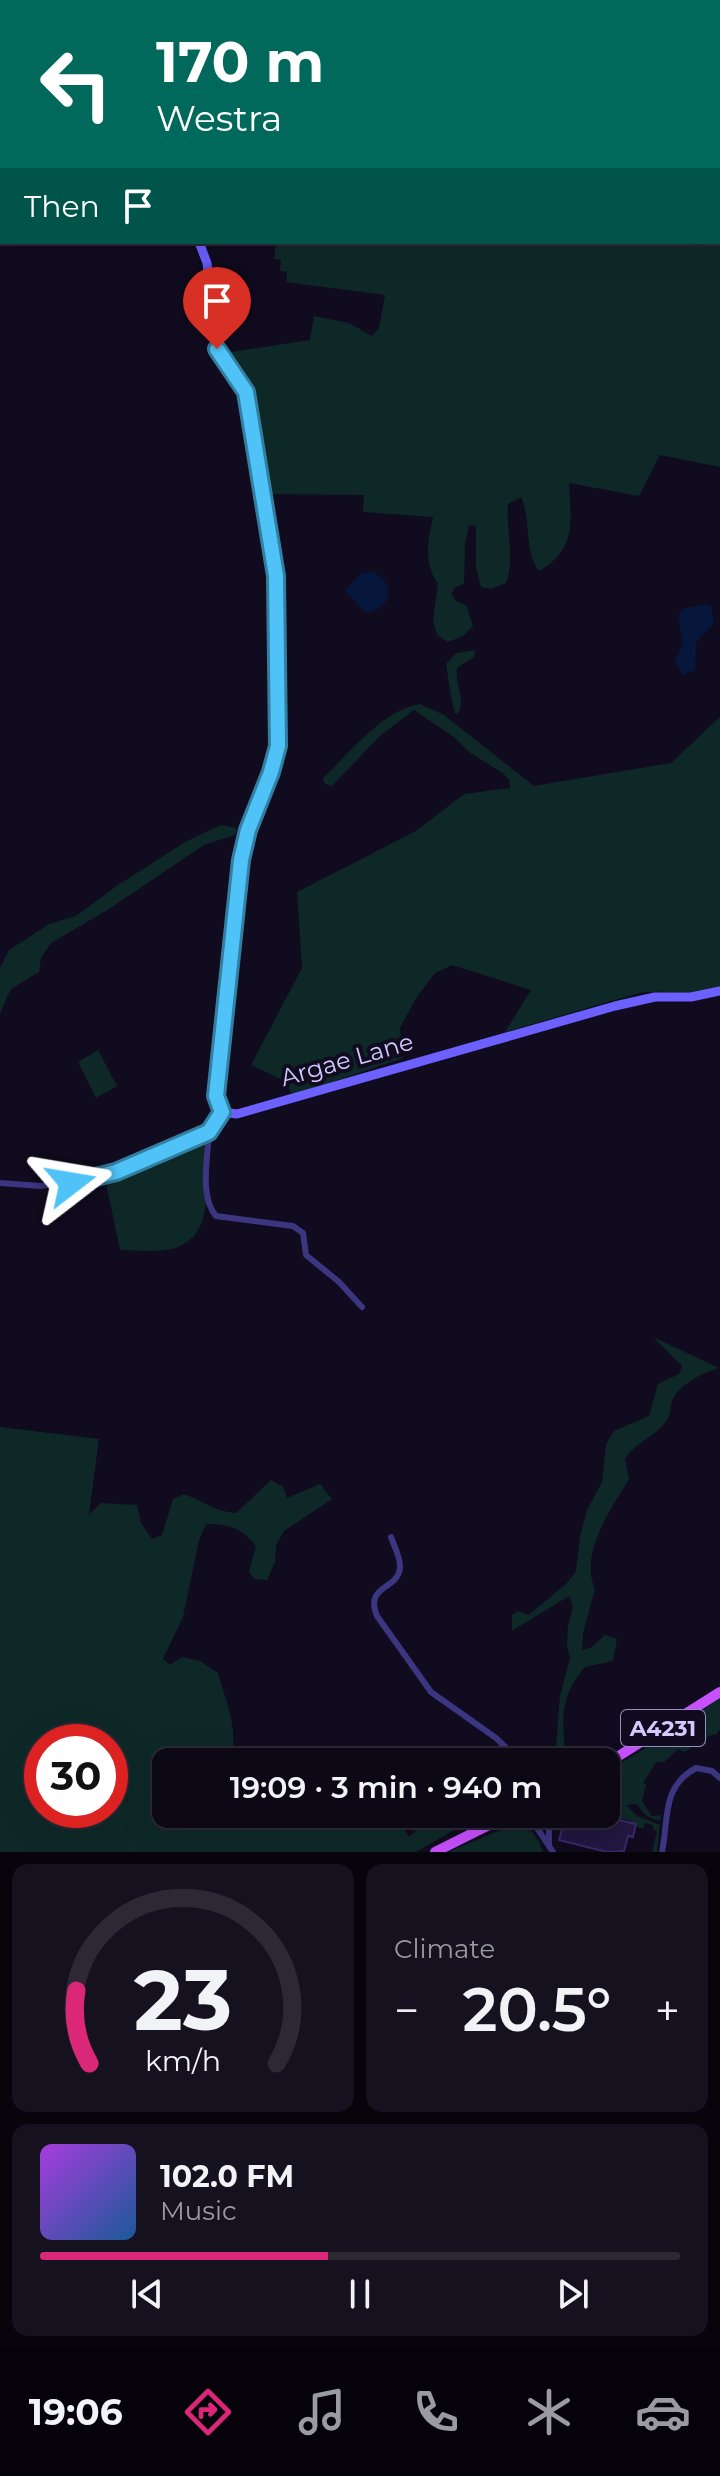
<!DOCTYPE html>
<html lang="en">
<head>
<meta charset="utf-8">
<style>
	body { margin:0; font-family:Montserrat,sans-serif; background:#15111f; color:#f1f3f6; height:100vh; display:flex; flex-direction:column; font-size:30px; white-space:nowrap }
	* { box-sizing:border-box; margin:0 }
	p { font-size:26px; color:#9a9aa1 }
	.icon { flex:none; width:44px; height:44px; fill:none; stroke:currentColor; stroke-width:2; stroke-linecap:round; stroke-linejoin:round }
	.map { position:relative; height:1852px; overflow:hidden }
	.sheet { display:flex; flex-direction:column; gap:12px; padding:12px; background:#07040c; flex:1 }
	.sheet>* { flex:none }
	.top-card { position:absolute; left:0px; top:0px; width:720px; height:244px; box-shadow:0 8px 32px #0002,0 0 0 2px #2c2935; background:#00695c; color:#fff; overflow:hidden }
	.speed { position:absolute; left:24px; top:1724px; display:flex; gap:16px; font-size:40px; font-weight:700; text-align:center }
	.speed>* { display:grid; place-content:center; width:104px; height:104px; border-radius:50%; background:#0c0816; box-shadow:0 8px 32px #0002,0 0 0 2px #2c2935; line-height:1 }
	.speed .limit { border:12px solid #d22; background:#fff; color:#111 }
	.pin { position:absolute; display:grid; place-items:center; width:68px; height:68px; color:#fff; margin:-82px -34px; border-radius:50% 50% 50% 0; rotate:-45deg; box-shadow:0 0 8px #0007 }
	.pin .icon { rotate:45deg }
	.me { position:absolute; width:88px; margin:-44px; rotate:76deg; stroke-linejoin:round; filter:drop-shadow(0 0 6px #0008) }
	.turn { display:flex; align-items:center; gap:28px; height:168px; padding:0 24px; font-size:36px }
	.turn .icon { width:104px; height:104px; stroke-width:2.5 }
	.turn b { display:block; font-size:56px; line-height:68px }
	.then { display:flex; align-items:center; height:76px; padding:0 24px; background:#0003; gap:16px; font-size:30px }
	.big { font-size:60px; font-weight:600; line-height:1.1 }
	.sheet .tile { flex:1; display:flex; flex-direction:column; justify-content:center; gap:12px; min-width:0; padding:0 28px; border-radius:16px; background:#15111f }
	.sheet .dial { align-items:center; gap:0 }
	.dial svg { height:208px; overflow:visible; fill:none; stroke:#2c2935; stroke-width:7; stroke-linecap:round; text-anchor:middle }
	.dial text { fill:#f1f3f6; stroke:none }
	.song { display:flex; align-items:center; gap:24px }
	.cover { width:96px; height:96px; border-radius:12px; background:linear-gradient(135deg,hsl(280 70% 55%),hsl(210 70% 35%)) }
	.played { height:8px; border-radius:4px; background:linear-gradient(90deg,#db2777 45%,#2c2935 45%) }
	.keys { display:flex; justify-content:space-around; direction:ltr }
	.heat { display:flex; justify-content:space-between; align-items:center; font-size:44px; direction:ltr }
	.sheet .tiles { flex:1; display:grid; gap:12px; grid-template-columns:1fr 1fr }
	.tile:last-child { grid-column:span 2 }
	.trip { position:absolute; left:152px; top:1748px; width:468px; height:80px; border-radius:16px; background:#0c0816; box-shadow:0 8px 32px #0002,0 0 0 2px #2c2935; font-weight:600; line-height:80px; text-align:center }
	.tabs { display:flex; height:128px; justify-content:space-around; align-items:center; background:#050309; color:#9a9aa1 }
	.tabs .icon { width:56px; height:56px }
	.tabs .on { color:#db2777 }
	.tabs b { font-size:36px; color:#f1f3f6 }
	.map>svg:first-child { display:block }
	.green { fill:#0e2828; fill-rule:evenodd }
	.water { fill:#07173b }
	.building { fill:#211740; stroke:#39286d; stroke-width:2 }
	.lines { fill:none; stroke-linecap:round; stroke-linejoin:round }
	.street { stroke:#3c357f; stroke-width:6 }
	.secondary { stroke:#6c60ff; stroke-width:9 }
	.primary { stroke:#c750ff; stroke-width:10 }
	.route-casing { stroke:#337fa1; stroke-width:20 }
	.route { stroke:#4fc3f7; stroke-width:14 }
	.labels { text-anchor:middle; stroke-width:8; stroke-linejoin:round; paint-order:stroke }
	.shield { fill:#100b1e; stroke:#9890bc; stroke-width:2 }
	.shield-label { font-size:22px; font-weight:bold; fill:#d2c9ff }
	.street-label { font-size:24px; fill:#d2c9ff; stroke:#100b1e }
</style>
</head>
<body>
<div class="map">
<svg width="720" height="1852" viewBox="0 0 720 1852">
	<rect width="100%" height="100%" fill="#100b1e"/>
	<path class="green" d="M217,0H720V467L660,455L639,496L569,483C571,522 577,549 539,571C523,549 532,522 521,497L508,504C506,529 515,562 506,583L491,589L481,587L476,567V526L469,525L465,544L464,584L454,588L451,594L456,601L466,605L473,626L463,636L448,642L437,635L433,620L438,584C423,563 428,540 433,517L363,512L364,495L270,494L251,389L225,353L310,340L314,316L349,323L372,336L379,328L385,295L286,282L287,272L280,271L281,260L274,259L276,242H718V2Z
		M475,650L474,657L457,668C455,685 465,695 459,712L456,714C452,709 448,675 446,664L456,653Z
		M420,704L444,715L534,786L671,763L720,717V988C702,997 663,989 639,993L505,1032L531,990L452,965L435,973L416,998L400,1028L403,1058L294,1095L279,1078L251,1065L302,968L297,892L416,831L464,794L510,788V781L504,774L469,752L455,738L414,710L381,735L332,786L325,784L323,778C351,752 381,711 420,704Z
		M221,825L237,828L235,835L204,845L109,909L51,943L41,958L39,972L11,989L0,1013V968L9,950L49,924L76,916L118,885L185,842Z
		M98,1050L117,1086L96,1098L78,1062Z
		M200,1138L206,1141C205,1171 216,1229 182,1245C166,1254 138,1250 120,1250L105,1178Z
		M653,1337L719,1368C703,1372 679,1385 672,1401C670,1407 671,1415 667,1420C656,1437 635,1442 625,1459L629,1479C611,1509 579,1554 595,1589L583,1633L582,1650L592,1647L605,1635L617,1639L613,1661L585,1667C558,1699 563,1719 565,1758L570,1762H531L525,1758L526,1753L548,1757L556,1745L560,1696L570,1658L567,1646L568,1626L573,1607L569,1596L512,1631V1615L518,1611L529,1615L567,1583L576,1571L580,1536L587,1510L602,1482L606,1444L614,1431L649,1416L658,1384L679,1374L682,1366Z
		M0,1427L99,1439L89,1514L101,1503L137,1505L141,1523L152,1539L162,1535L173,1499L184,1494C203,1501 216,1512 236,1513L271,1480L283,1487L287,1498L320,1484L332,1499L284,1531L276,1545L275,1562L267,1580L254,1579L249,1572L256,1546C242,1528 228,1524 206,1524L199,1540L183,1617L163,1659L170,1665L182,1657L200,1661L218,1673C226,1701 240,1733 230,1762H166V1814H395L409,1837L432,1814H482L416,1852H0ZM42,1742H110V1810H42Z
		M720,1698V1729L717,1734L708,1736L705,1742L694,1745L685,1752L678,1749L664,1762H656L643,1783L646,1784L642,1801L652,1816L660,1815L661,1820C648,1820 643,1813 637,1804L626,1805L637,1816L660,1825L657,1852H652L657,1832L653,1829V1825L645,1823L644,1828H639L629,1820L598,1814H606V1771L641,1751Z
		M515,1824C531,1826 538,1837 543,1852H448Z"/>
	<path class="water" d="M371,571C396,581 394,608 366,613L345,591L360,574Z
		M706,605L711,606L714,623L696,643L695,670L683,675L675,661L683,644L678,615L685,608Z"/>
	<path class="building" d="M566,1814H595L636,1824L633,1837L628,1836L624,1851L607,1852L559,1840Z"/>
	<g class="lines">
		<path class="street" d="M209,1132C208,1157 199,1196 216,1216L293,1226L303,1233L306,1255L339,1282L362,1307
			M0,1183L41,1186L116,1172L209,1132L222,1112
			M391,1537C394,1546 401,1558 400,1568C398,1590 364,1585 377,1616L431,1692L496,1738L521,1762
			M549,1814V1845
			M531,1819L553,1852
			M662,1852C669,1819 661,1787 696,1768L712,1771L720,1778"/>
		<path class="secondary" d="M103,2L104,0
			M0,233L2,230
			M199,242L207,263L217,349L246,392L276,576L278,746L271,772L248,830L241,860L217,1105L222,1112L237,1114L615,1006L655,997H691L720,991"/>
		<path class="primary" d="M606,1764L720,1692
			M523,1815L537,1819L546,1814
			M435,1852L491,1824L528,1818"/>
	</g>
	<g class="lines">
		<defs>
			<path id="route" d="M71,1183L116,1172L209,1132L222,1112L216,1096L241,860L248,830L271,772L278,746L276,576L246,392L217,349"/>
		</defs>
		<use href="#route" class="route-casing"/>
		<use href="#route" class="route"/>
	</g>
	<g class="labels">
		<rect class="shield" x="621" y="1710" width="84" height="36" rx="6"/>
		<g class="shield-label">
			<text x="663" y="1736">A4231</text>
		</g>
		<g class="street-label">
			<text transform="translate(347 1060) rotate(-16)" y="8">Argae Lane</text>
		</g>
	</g>
</svg>
<div class="speed"><div class="limit">30</div></div>
<div class="pin" style="left:217px;top:349px;background:#d93025"><svg class="icon" aria-label="arrive" viewBox="0 0 24 24"><path d="M6 21V4h12l-3 4 3 4H6"/></svg></div>
<svg class="me" style="left:71px;top:1183px" viewBox="-20 -20 40 40"><path d="M0-17L14 15 0 8-14 15z" fill="#4fc3f7" stroke="#fff" stroke-width="4"/></svg>
<div class="trip">19:09 · 3 min · 940 m</div>
<div class="top-card">
<div class="turn"><svg class="icon" aria-label="left" viewBox="0 0 24 24"><path d="M17 20v-9H6M10 6l-5 5 5 5"/></svg><div><b>170 m</b>Westra</div></div>
<div class="then">Then<svg class="icon" aria-label="arrive" viewBox="0 0 24 24"><path d="M6 21V4h12l-3 4 3 4H6"/></svg></div>
</div>
</div>
<section class="sheet">
<div class="tiles">
<div class="tile dial"><svg viewBox="0 0 100 80">
<path d="M14 69A42 42 0 1 1 86 69"/>
<path d="M14 69A42 42 0 0 1 9 41" stroke="#db2777"/>
<text x="50" y="56" font-size="32" font-weight="700">23</text>
<text x="50" y="72" font-size="11">km/h</text>
</svg></div>
<div class="tile"><p>Climate</p>
<div class="heat"><a>−</a><b class="big">20.5°</b><a>+</a></div>
</div>
<div class="tile">
<div class="song"><i class="cover"></i><div><b>102.0 FM</b><p>Music</p></div></div>
<div class="played"></div>
<div class="keys"><svg class="icon" aria-label="previous" viewBox="0 0 24 24"><path d="M18 5L8 12l10 7zM5 5v14"/></svg><svg class="icon" aria-label="pause" viewBox="0 0 24 24"><path d="M8 5v14M16 5v14"/></svg><svg class="icon" aria-label="next" viewBox="0 0 24 24"><path d="M6 5l10 7-10 7zM19 5v14"/></svg></div>
</div>
</div>
</section>
<nav class="tabs">
<b>19:06</b>
<svg class="icon on" aria-label="directions" viewBox="0 0 24 24"><path d="M12 3l9 9-9 9-9-9zM9 14v-3h6M13 9l2 2-2 2"/></svg>
<svg class="icon" aria-label="music" viewBox="0 0 24 24"><path d="M9 18V5l10-2v13"/><circle cx="6" cy="18" r="3"/><circle cx="16" cy="16" r="3"/></svg>
<svg class="icon" aria-label="phone" viewBox="0 0 24 24"><path d="M5 4h4l2 5-3 2q2 4 5 5l2-3 5 2v4C11 20 4 13 5 4z"/></svg>
<svg class="icon" aria-label="climate" viewBox="0 0 24 24"><path d="M12 3v18M4 7l16 10M4 17L20 7"/></svg>
<svg class="icon" aria-label="car" viewBox="0 0 24 24"><path d="M5 17H2v-5l4-1 3-4h7l3 4 3 1v5h-3M9 17h6M6 11h13"/><circle cx="7" cy="17" r="2"/><circle cx="17" cy="17" r="2"/></svg>
</nav>
</body>
</html>
